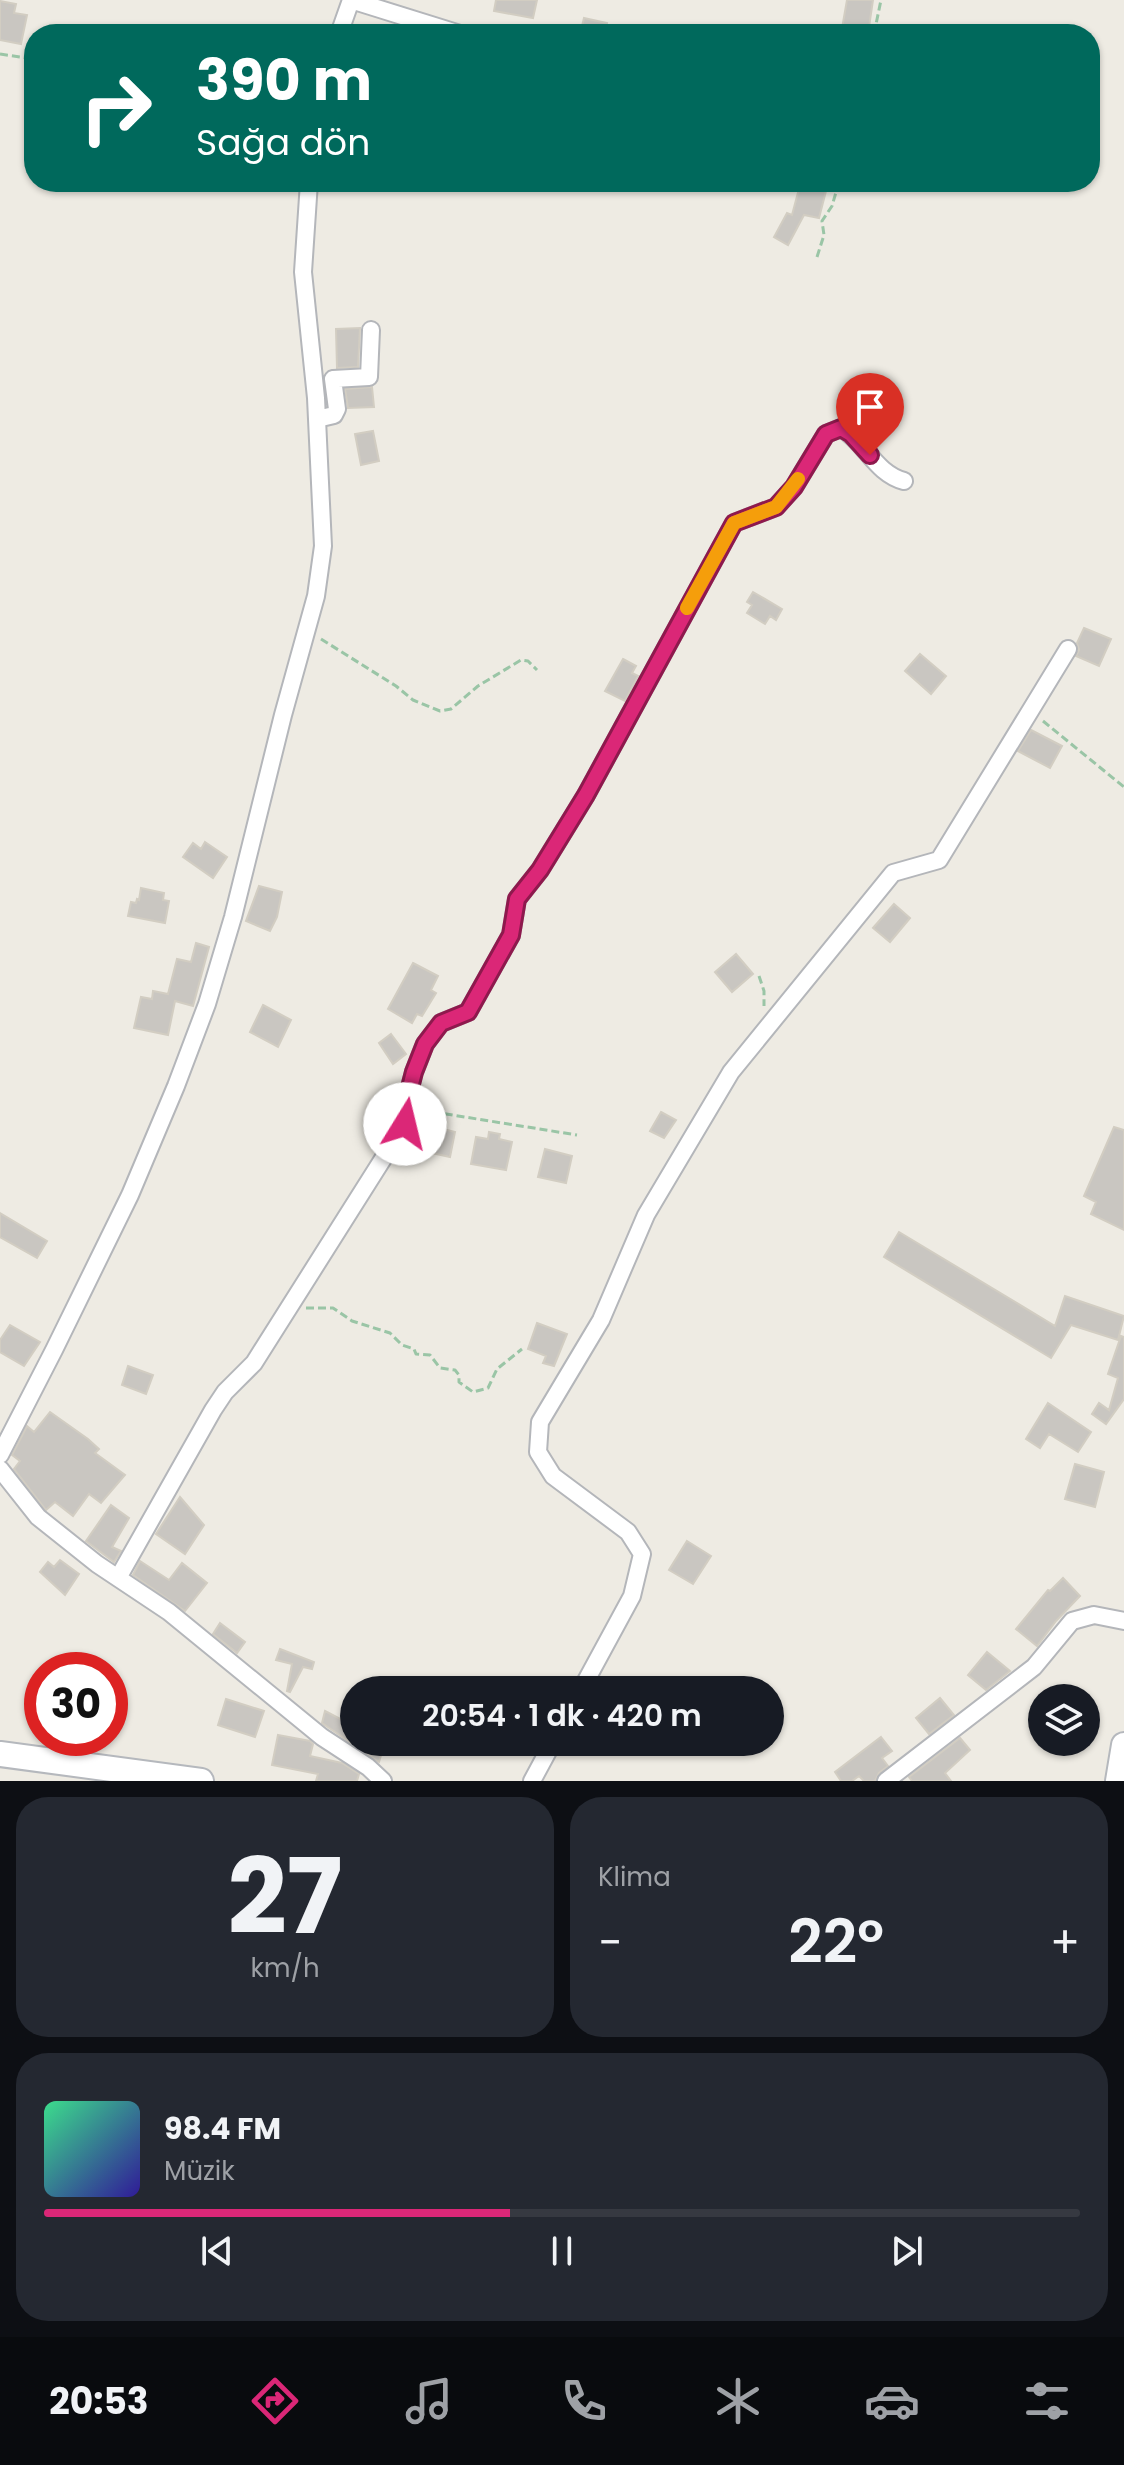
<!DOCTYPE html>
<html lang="tr">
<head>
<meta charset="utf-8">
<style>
	body { margin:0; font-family:Poppins,sans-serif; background:#242831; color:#f1f3f6; height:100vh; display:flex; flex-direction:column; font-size:30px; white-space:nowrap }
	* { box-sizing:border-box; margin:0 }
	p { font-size:26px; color:#9ea1a6 }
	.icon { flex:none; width:44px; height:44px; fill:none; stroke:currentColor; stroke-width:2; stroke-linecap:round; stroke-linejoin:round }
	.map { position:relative; height:1781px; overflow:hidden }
	.sheet { display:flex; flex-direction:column; gap:16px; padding:16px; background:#0d0f14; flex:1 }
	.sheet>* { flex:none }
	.banner { position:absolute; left:24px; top:24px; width:1076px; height:168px; border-radius:32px; box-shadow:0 2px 6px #0004; background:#00695c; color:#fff; overflow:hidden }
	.fabs { position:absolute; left:1028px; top:1684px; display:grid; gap:16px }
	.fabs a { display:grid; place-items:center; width:72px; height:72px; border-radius:50%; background:#171b24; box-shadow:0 2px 6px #0004; font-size:40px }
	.speed { position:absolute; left:24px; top:1652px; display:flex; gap:16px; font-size:40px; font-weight:700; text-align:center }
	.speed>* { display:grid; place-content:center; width:104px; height:104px; border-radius:50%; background:#171b24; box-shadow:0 2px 6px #0004; line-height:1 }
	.speed .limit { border:12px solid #d22; background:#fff; color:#111 }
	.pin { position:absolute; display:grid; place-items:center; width:68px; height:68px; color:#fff; margin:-82px -34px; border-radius:50% 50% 50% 0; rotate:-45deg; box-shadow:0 0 8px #0007 }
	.pin .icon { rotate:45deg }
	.me { position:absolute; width:88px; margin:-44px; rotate:9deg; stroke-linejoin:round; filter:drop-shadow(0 0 6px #0008) }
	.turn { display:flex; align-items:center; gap:28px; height:168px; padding:0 40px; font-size:36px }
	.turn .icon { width:104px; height:104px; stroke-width:2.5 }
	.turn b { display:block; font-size:56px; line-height:68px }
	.big { font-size:60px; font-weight:600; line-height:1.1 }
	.sheet .widget { flex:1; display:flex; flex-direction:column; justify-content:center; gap:12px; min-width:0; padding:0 28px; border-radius:32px; background:#242831 }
	.sheet .dial { align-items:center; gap:0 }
	.dial b { font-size:104px; line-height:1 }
	.song { display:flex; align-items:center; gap:24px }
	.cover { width:96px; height:96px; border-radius:12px; background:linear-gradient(135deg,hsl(150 70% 55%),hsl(250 70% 35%)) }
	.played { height:8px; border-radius:4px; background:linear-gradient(90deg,#db2777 45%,#363941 45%) }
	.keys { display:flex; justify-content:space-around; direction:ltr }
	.heat { display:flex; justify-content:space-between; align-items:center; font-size:44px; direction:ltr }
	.sheet .tiles { flex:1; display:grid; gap:16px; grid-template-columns:1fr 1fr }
	.widget:last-child { grid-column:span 2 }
	.trip { position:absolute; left:340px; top:1676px; width:444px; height:80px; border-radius:40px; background:#171b24; box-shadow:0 2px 6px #0004; font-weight:600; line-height:80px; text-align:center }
	.dock { display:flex; height:128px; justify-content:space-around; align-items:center; background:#090b0e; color:#9ea1a6 }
	.dock .icon { width:56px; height:56px }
	.dock .on { color:#db2777 }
	.dock b { font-size:36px; color:#f1f3f6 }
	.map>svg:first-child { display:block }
	.building { fill:#c9c6c1; stroke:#d2cdc2; stroke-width:2 }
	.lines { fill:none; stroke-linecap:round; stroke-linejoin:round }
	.street-casing { stroke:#b4b6ba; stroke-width:20 }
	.secondary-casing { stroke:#b5b8bd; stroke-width:28 }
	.path { stroke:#9ac5a6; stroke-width:3; stroke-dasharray:8 4; stroke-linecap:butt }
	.street { stroke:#fff; stroke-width:16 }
	.secondary { stroke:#fff; stroke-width:24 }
	.route-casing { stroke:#8e194d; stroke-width:20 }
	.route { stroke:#db2777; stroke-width:14 }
	.slow { stroke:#f59e0b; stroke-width:14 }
</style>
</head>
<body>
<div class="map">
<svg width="1124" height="1781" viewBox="0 0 1124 1781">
	<rect width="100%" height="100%" fill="#eeebe3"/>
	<path class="building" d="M496,0H537L533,18L494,11Z
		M847,0H873L868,34H841Z
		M0,1L16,4L14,13L27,15L21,44L0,40Z
		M584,18L607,23L605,34H580Z
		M800,185L826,191L819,218L804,215L788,245L774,237L787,213L792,215Z
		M360,328L358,367L337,368L336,329Z
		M372,387L374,407L348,408L345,389Z
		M373,431L379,461L361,465L355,434Z
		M753,592L782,609L776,620L770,616L765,624L747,613L752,605L747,602Z
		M1084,628L1111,639L1099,666L1076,656L1079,650L1077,643Z
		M920,654L946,676L931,694L905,671Z
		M623,659L636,666L632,673L638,676L625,701L605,691Z
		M1031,730L1062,746L1050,768L1018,751Z
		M205,842L227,857L213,878L183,857L193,843L201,849Z
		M259,886L282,892L277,917L270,931L246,921Z
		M141,888L164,893L163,900L169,901L165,923L128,916L131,902L136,903L137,899L139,900Z
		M894,904L910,918L890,942L873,928Z
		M196,943L209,947L193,1006L175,1001L168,1035L134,1028L141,997L152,999L153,991L168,994L177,959L191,962Z
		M736,954L753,974L732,992L715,972Z
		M413,963L438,976L431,990L436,993L422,1016L417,1014L412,1023L388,1009Z
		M263,1005L291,1020L278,1047L250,1032Z
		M391,1034L406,1054L393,1064L379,1043Z
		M661,1112L676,1120L664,1138L650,1131Z
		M424,1124L455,1132L450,1157L418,1150Z
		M1114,1127L1124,1130V1230L1091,1214L1096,1202L1084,1196Z
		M489,1132L500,1134L499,1139L512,1142L506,1170L471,1164L476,1137L488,1139Z
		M545,1149L572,1156L566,1183L538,1177Z
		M0,1213L47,1241L37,1258L0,1237Z
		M899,1232L1055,1326L1065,1296L1124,1316L1118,1340L1071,1325L1051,1358L884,1257Z
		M537,1323L567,1334L554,1366L543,1363L546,1356L528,1349Z
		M10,1325L40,1342L24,1366L0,1352V1340Z
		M1121,1336L1124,1337V1399L1106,1424L1092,1414L1099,1403L1109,1410L1118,1378L1108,1374Z
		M128,1366L153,1375L146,1394L122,1385Z
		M1048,1403L1091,1432L1078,1452L1049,1434L1040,1448L1026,1439Z
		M50,1412L88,1439L99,1449L95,1453L125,1475L101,1503L89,1494L73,1516L55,1502L46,1510L14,1469L20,1461L12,1455L27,1426L34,1432Z
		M1075,1464L1104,1472L1095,1507L1065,1499Z
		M180,1497L204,1525L185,1554L156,1534Z
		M111,1505L129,1518L112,1547L121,1551L114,1562L86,1541Z
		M687,1541L711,1556L693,1584L669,1570Z
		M60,1560L79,1574L65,1595L40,1572L48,1562L54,1567Z
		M140,1561L169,1580L182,1563L207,1583L185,1611L133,1575Z
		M1063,1578L1080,1596L1056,1621L1037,1646L1016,1629L1048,1590L1050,1591Z
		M220,1623L245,1642L237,1653L213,1634Z
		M280,1649L314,1662L312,1669L303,1667L290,1692L287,1691L292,1664L276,1660Z
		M987,1652L1010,1671L986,1690L968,1675Z
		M940,1698L954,1715L929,1734L916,1718Z
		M226,1699L264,1711L255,1737L218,1725Z
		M325,1711L354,1726V1742H385L379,1762L322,1723Z
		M278,1735L310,1741L313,1744L310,1756L342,1763L359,1774L357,1781H316L318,1774L272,1765Z
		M881,1737L892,1751L882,1758L888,1766L879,1773L875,1781H864L859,1776L852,1781H841L835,1772Z
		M960,1738L970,1750L945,1773L951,1781H912L909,1777Z"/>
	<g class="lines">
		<defs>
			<path id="street" d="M339,34L351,0L460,34
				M317,419L334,415L337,409L333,379L369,377L371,330
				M0,1455L54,1350L130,1195L176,1086L207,1004L233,917L283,715L316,596L323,546L316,398L303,272L309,182
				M0,1469L38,1517L97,1564L169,1612L322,1737L368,1767L383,1781
				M118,1578L213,1410L225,1392L254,1363L405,1124V1107L414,1072L425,1044L441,1023L468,1012L511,935L517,899L540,870L586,795L734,523L776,507L794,487L826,434L841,428C866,443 875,473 904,481
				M581,1690L632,1596L642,1554L628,1532L553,1476L538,1452L540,1422L601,1320L646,1215L731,1072L893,873L939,860L1068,649
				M532,1781L553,1742
				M886,1781L1034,1667L1072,1621L1094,1615L1124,1621"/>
			<path id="secondary" d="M0,1754L201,1781
				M1118,1781L1124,1745"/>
		</defs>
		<use href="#street" class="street-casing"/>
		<use href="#secondary" class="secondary-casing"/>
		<path class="path" d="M874,34L881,0
			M0,54L34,59
			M817,257L824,235L822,221L832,206L839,182
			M321,639L396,686L413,700L440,711L451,709L478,686L521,660L528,661L537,670
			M1043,721L1124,787
			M759,976L764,991V1006
			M421,1110L577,1135
			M306,1308H333L352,1321L390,1333L402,1345L414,1349L416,1354L430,1355L440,1368L455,1370L459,1375V1382L473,1392L488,1388L497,1369L522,1349"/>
		<use href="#street" class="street"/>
		<use href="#secondary" class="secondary"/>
	</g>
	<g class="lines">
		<defs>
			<path id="route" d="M405,1124V1107L414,1072L425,1044L441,1023L468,1012L511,935L517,899L540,870L586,795L734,523L776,507L794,487L826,434L841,428L851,434L870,455"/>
		</defs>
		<use href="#route" class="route-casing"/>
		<use href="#route" class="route"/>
		<path class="slow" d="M687,608L734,523L776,507L798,479"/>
	</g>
</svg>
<div class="fabs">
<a><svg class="icon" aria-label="layers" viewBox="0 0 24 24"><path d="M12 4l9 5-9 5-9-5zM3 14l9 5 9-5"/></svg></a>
</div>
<div class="speed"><div class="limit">30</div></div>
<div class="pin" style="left:870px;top:455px;background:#d93025"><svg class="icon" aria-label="arrive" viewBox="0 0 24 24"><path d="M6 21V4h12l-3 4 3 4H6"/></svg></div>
<svg class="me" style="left:405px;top:1124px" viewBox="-20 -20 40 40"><circle r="19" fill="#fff"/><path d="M0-13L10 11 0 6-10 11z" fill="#db2777"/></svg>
<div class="trip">20:54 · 1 dk · 420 m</div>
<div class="banner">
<div class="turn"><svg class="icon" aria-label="right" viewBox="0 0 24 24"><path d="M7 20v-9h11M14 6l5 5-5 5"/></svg><div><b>390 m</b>Sağa dön</div></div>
</div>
</div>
<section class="sheet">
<div class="tiles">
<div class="widget dial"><b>27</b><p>km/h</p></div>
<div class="widget"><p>Klima</p>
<div class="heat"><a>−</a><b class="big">22°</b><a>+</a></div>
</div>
<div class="widget">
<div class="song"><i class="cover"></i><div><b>98.4 FM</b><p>Müzik</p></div></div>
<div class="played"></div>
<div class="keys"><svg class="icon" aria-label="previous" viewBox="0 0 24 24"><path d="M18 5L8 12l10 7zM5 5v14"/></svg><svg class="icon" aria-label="pause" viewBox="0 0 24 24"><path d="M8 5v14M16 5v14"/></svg><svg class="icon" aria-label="next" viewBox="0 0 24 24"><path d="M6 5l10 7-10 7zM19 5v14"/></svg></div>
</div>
</div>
</section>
<nav class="dock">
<b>20:53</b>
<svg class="icon on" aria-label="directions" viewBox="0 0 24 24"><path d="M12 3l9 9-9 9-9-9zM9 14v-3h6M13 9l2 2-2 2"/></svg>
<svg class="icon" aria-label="music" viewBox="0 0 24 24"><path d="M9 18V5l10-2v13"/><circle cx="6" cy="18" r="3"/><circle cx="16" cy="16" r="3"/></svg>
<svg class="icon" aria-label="phone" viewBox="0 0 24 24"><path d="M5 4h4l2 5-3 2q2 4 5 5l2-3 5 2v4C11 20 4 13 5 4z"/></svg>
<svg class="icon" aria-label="climate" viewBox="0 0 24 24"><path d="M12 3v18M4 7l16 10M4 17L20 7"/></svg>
<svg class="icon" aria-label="car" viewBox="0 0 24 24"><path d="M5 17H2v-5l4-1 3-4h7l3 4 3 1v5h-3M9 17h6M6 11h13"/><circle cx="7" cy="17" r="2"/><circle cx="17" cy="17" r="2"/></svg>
<svg class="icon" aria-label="filters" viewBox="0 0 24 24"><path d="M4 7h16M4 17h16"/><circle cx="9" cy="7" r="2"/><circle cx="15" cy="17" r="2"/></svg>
</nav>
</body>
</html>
